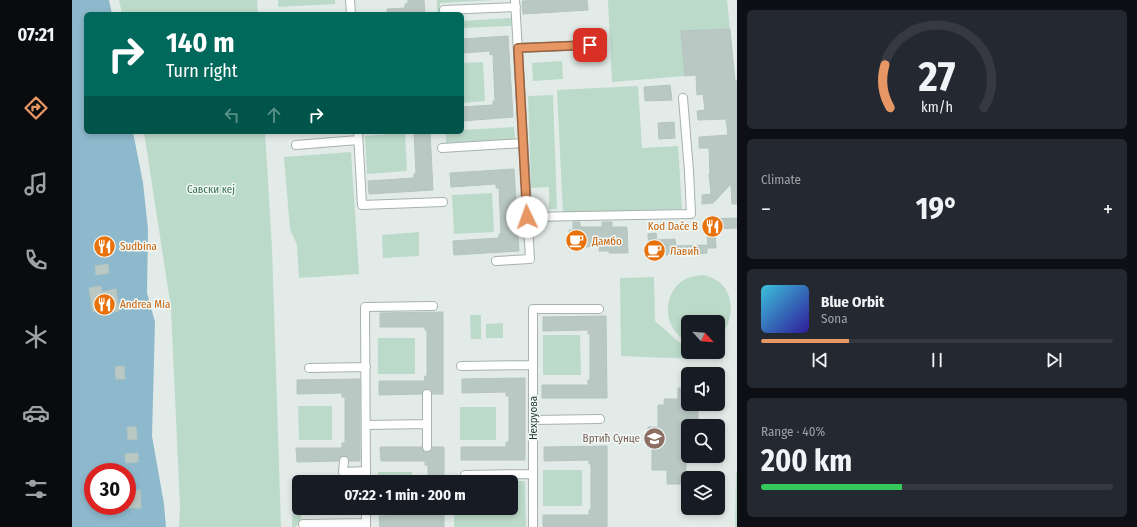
<!DOCTYPE html>
<html lang="en">
<head>
<meta charset="utf-8">
<style>
	body { margin:0; font-family:"Fira Sans Condensed",sans-serif; background:#242831; color:#f1f3f6; height:100vh; display:flex; flex-direction:column; font-size:15px; white-space:nowrap }
	* { box-sizing:border-box; margin:0 }
	p { font-size:13px; color:#9ea1a6 }
	.icon { flex:none; width:22px; height:22px; fill:none; stroke:currentColor; stroke-width:2; stroke-linecap:round; stroke-linejoin:round }
	.map { position:relative; flex:1; overflow:hidden }
	.drawer { display:flex; flex-direction:column; gap:10px; padding:10px; background:#0d0f14; width:400px }
	.drawer>* { flex:none }
	.top-card { position:absolute; left:12px; top:12px; width:380px; height:122px; border-radius:6px; box-shadow:0 2px 6px #0003; background:#00695c; color:#fff; overflow:hidden }
	.needle { width:26px; rotate:116deg }
	.controls { position:absolute; left:609px; top:315px; display:grid; gap:8px }
	.controls a { display:grid; place-items:center; width:44px; height:44px; border-radius:6px; background:#171b24; box-shadow:0 2px 6px #0003; font-size:20px }
	.speed { position:absolute; left:12px; top:463px; display:flex; gap:8px; font-size:20px; font-weight:700; text-align:center }
	.speed>* { display:grid; place-content:center; width:52px; height:52px; border-radius:50%; background:#171b24; box-shadow:0 2px 6px #0003; line-height:1 }
	.speed .limit { border:6px solid #d22; background:#fff; color:#111 }
	.pin { position:absolute; display:grid; place-items:center; width:34px; height:34px; color:#fff; margin:-17px; border-radius:8px; box-shadow:0 2px 6px #0006 }
	.me { position:absolute; width:44px; margin:-22px; rotate:357deg; stroke-linejoin:round; filter:drop-shadow(0 0 3px #0008) }
	.turn { display:flex; align-items:center; gap:14px; height:84px; padding:0 16px; font-size:18px }
	.turn .icon { width:52px; height:52px; stroke-width:2.5 }
	.turn b { display:block; font-size:28px; line-height:34px }
	.lanes { display:flex; align-items:center; height:38px; padding:0 16px; background:#0003; justify-content:center; gap:20px; direction:ltr }
	.lanes .off { opacity:.35 }
	.big { font-size:30px; font-weight:700; line-height:1.1 }
	.drawer .card { flex:1; display:flex; flex-direction:column; justify-content:center; gap:6px; min-width:0; padding:0 14px; border-radius:6px; background:#242831 }
	.drawer .dial { align-items:center; gap:0 }
	.dial svg { height:104px; overflow:visible; fill:none; stroke:#363941; stroke-width:7; stroke-linecap:round; text-anchor:middle }
	.dial text { fill:#f1f3f6; stroke:none }
	.song { display:flex; align-items:center; gap:12px }
	.cover { width:48px; height:48px; border-radius:6px; background:linear-gradient(135deg,hsl(190 70% 55%),hsl(250 70% 35%)) }
	.played { height:4px; border-radius:2px; background:linear-gradient(90deg,#e79764 25%,#363941 25%) }
	.keys { display:flex; justify-content:space-around; direction:ltr }
	.heat { display:flex; justify-content:space-between; align-items:center; font-size:22px; direction:ltr }
	.charge { height:6px; border-radius:3px; background:linear-gradient(90deg,#34c759 40%,#363941 0) }
	.trip { position:absolute; left:220px; top:475px; width:226px; height:40px; border-radius:6px; background:#171b24; box-shadow:0 2px 6px #0003; font-weight:700; line-height:40px; text-align:center }
	main { display:flex; flex:1; min-height:0 }
	.dock { display:flex; flex-direction:column; width:72px; justify-content:space-around; align-items:center; background:#090b0e; color:#9ea1a6 }
	.dock .icon { width:28px; height:28px }
	.dock .active { color:#e79764 }
	.dock b { font-size:18px; color:#f1f3f6 }
	.map>svg:first-child { display:block }
	.green { fill:#bcdac9 }
	.water { fill:#8eb9cc; fill-rule:evenodd }
	.building { fill:#bac8c4; stroke:#b5c4c0 }
	.lines { fill:none; stroke-linecap:round; stroke-linejoin:round }
	.minor-casing { stroke:#a5b2af; stroke-width:10 }
	.minor { stroke:#fff; stroke-width:8 }
	.route-casing { stroke:#966241; stroke-width:10 }
	.route { stroke:#e79764; stroke-width:7 }
	.labels { text-anchor:middle; stroke-width:3; stroke-linejoin:round; paint-order:stroke }
	.park-label { font-size:11px; fill:#316e51; stroke:#f2f8f6 }
	.food-label { font-size:11px; fill:#c56008; stroke:#f2f8f6; text-anchor:start }
	.street-label { font-size:11px; fill:#233a37; stroke:#f2f8f6 }
	.education-label { font-size:11px; fill:#785e54; stroke:#f2f8f6; text-anchor:end }
</style>
</head>
<body>
<main>
<nav class="dock">
<b>07:21</b>
<svg class="icon active" aria-label="directions" viewBox="0 0 24 24"><path d="M12 3l9 9-9 9-9-9zM9 14v-3h6M13 9l2 2-2 2"/></svg>
<svg class="icon" aria-label="music" viewBox="0 0 24 24"><path d="M9 18V5l10-2v13"/><circle cx="6" cy="18" r="3"/><circle cx="16" cy="16" r="3"/></svg>
<svg class="icon" aria-label="phone" viewBox="0 0 24 24"><path d="M5 4h4l2 5-3 2q2 4 5 5l2-3 5 2v4C11 20 4 13 5 4z"/></svg>
<svg class="icon" aria-label="climate" viewBox="0 0 24 24"><path d="M12 3v18M4 7l16 10M4 17L20 7"/></svg>
<svg class="icon" aria-label="car" viewBox="0 0 24 24"><path d="M5 17H2v-5l4-1 3-4h7l3 4 3 1v5h-3M9 17h6M6 11h13"/><circle cx="7" cy="17" r="2"/><circle cx="17" cy="17" r="2"/></svg>
<svg class="icon" aria-label="filters" viewBox="0 0 24 24"><path d="M4 7h16M4 17h16"/><circle cx="9" cy="7" r="2"/><circle cx="15" cy="17" r="2"/></svg>
</nav>
<div class="map">
<svg width="665" height="527" viewBox="0 0 665 527">
	<rect width="100%" height="100%" fill="#e2ebe8"/>
	<path class="green" d="M47,0H185L186,14H50Z
		M206,0H263V4L206,7Z
		M365,0H423L368,3V14H365Z
		M536,0H655L658,29L609,32L613,76L540,82Z
		M439,18V26L390,28V21Z
		M490,61L491,79L461,81L460,63Z
		M411,62L413,101L390,103V63Z
		M566,86L570,148L606,146L610,209L491,213L485,90Z
		M481,95L485,209H477V187L459,188L456,96Z
		M442,127L443,139L374,143V132H390V130Z
		M72,132H193L200,248L209,527H107L108,507L99,308Z
		M333,133L335,171L295,174L293,136Z
		M279,152L287,274L227,278L225,245L218,229L212,157Z
		M420,193L422,232L382,234L380,195Z
		M347,232V256L311,258L310,235Z
		M631,275C665,282 665,318 646,340V322H616V341C592,332 589,296 610,281C616,277 623,276 631,275Z
		M582,277L583,321L616,350V352H618L626,359L549,356L548,278Z
		M398,315H409V339H399Z
		M431,323V338H414V324Z
		M471,335H508L509,375H471Z
		M306,338H343V374H306Z
		M226,406H260V440H227Z
		M388,407H424V440H388Z
		M471,470H510V506H471Z
		M306,472H340V482H306Z
		M664,472H665V527H663Z
		M288,476V482H227V508H288L230,509L229,521L223,527H220L221,478Z
		M382,481H453L454,527H382V508H439V482Z"/>
	<path class="water" d="M0,0H37L40,14H14V132H61L71,183L76,229L75,293L83,322L80,436L92,504L94,527H0ZM21,472H55V506H21Z"/>
	<path class="building" d="M336,0H352L353,14H315V9L333,8V4L336,3Z
		M466,0H515L516,10L451,14L450,1Z
		M658,29L663,81H665V204H660L659,184L641,203L630,204V195L639,194L637,174H638L637,148H627V137L656,135L654,119L626,120L625,111L633,110L631,94L625,95L624,75L613,76L609,31Z
		M436,36L441,117L390,121V107L421,105V101H423L421,54L418,55V51L390,53V39Z
		M598,85L600,100L573,101L572,87Z
		M602,122L603,138L587,139L586,123Z
		M342,132H358L361,190L297,194L296,181L342,178V174L344,173Z
		M442,169L447,251L382,255L381,241L427,238V234H429L427,188H424V184L379,187L378,173Z
		M665,218V228L643,229L644,248H636L634,219Z
		M501,222H508V227H530V222H540V227H555L556,253H537V251H527V246L512,247V244H507V242H497V230H501Z
		M584,233L585,240L603,239L604,246L635,245V253L604,256V254L594,255V252L577,253L576,234Z
		M36,240L37,253H28L27,241Z
		M36,264L37,273L24,275L23,266Z
		M29,286L30,292L44,289L47,311L29,314L28,311L21,312L17,288Z
		M371,312V394H360L358,389H355L350,391V394L307,395V381H352L353,376H355V330H353V327H308V313Z
		M534,316L535,398H470V385H516V380H518V334H516V330L471,331V317Z
		M52,366L53,379H44L43,367Z
		M453,378V460H389V447H434V442H437V396H434V392L390,393V379Z
		M288,379V461H277L275,457L272,456L268,458L266,461L225,462L224,448H270V443H273V397H270V393L225,394V380Z
		M606,388H613V403L626,404V419H617L616,448H614V473H616V484H595V470H580V448H576V427H586V405H592V399H606Z
		M55,427H64L65,439L56,440Z
		M535,446V527H471V515H517V510H519V464H517V460L472,461V447Z
		M308,447H350L352,452H355L360,450V447H372V482H356V465H353V461H309Z
		M66,453V462L54,463L53,454Z
		M68,490L69,508H55V491Z
		M356,508H372V527H308L307,516L353,515V511H356Z"/>
	<g class="lines">
		<defs>
			<path id="minor" d="M278,0L279,14
				M372,10L444,7
				M446,48L518,45
				M286,132L290,205L371,202
				M224,145L286,140
				M370,148L451,143
				M455,217L619,214L617,171L611,98
				M424,261L458,259L443,0
				M389,366L461,365
				M237,368L294,367
				M461,420L528,419
				M294,425L355,424
				M355,447V394
				M272,461L271,472L294,471
				M393,475L461,474
				M294,482L293,307L361,306
				M294,508V527
				M231,524L294,523
				M461,527V309H527"/>
		</defs>
		<use href="#minor" class="minor-casing"/>
		<use href="#minor" class="minor"/>
	</g>
	<g class="lines">
		<defs>
			<path id="route" d="M455,217L446,48L518,45"/>
		</defs>
		<use href="#route" class="route-casing"/>
		<use href="#route" class="route"/>
	</g>
	<defs>
		<symbol id="restaurant-disc" viewBox="-11 -11 22 22"><circle r="9.5" fill="#e8710a" stroke="#f2f8f6"/><path d="M-5-6h1v4h1v-4h1v4h1v-4h1v5L-1.5 .5V6h-2V.5L-5-1ZM5-6V6H3V1.5H1.5Q1.5-4 5-6Z" fill="#fff"/></symbol>
		<symbol id="cafe-disc" viewBox="-11 -11 22 22"><circle r="9.5" fill="#e8710a" stroke="#f2f8f6"/><path d="M-5.5-4.5H6V0H3Q3 3.5 0 3.5H-2.5Q-5.5 3.5-5.5 0ZM3-3.2v2h1.7v-2ZM-6 4.5H4V6H-6Z" fill="#fff"/></symbol>
		<symbol id="school-disc" viewBox="-11 -11 22 22"><circle r="9.5" fill="#8d6e63" stroke="#f2f8f6"/><path d="M0-5L7-2L0 1L-7-2ZM-4 1L0 2.5L4 1V4Q0 6-4 4Z" fill="#fff"/></symbol>
	</defs>
	<g fill-rule="evenodd">
		<use href="#restaurant-disc" x="628" y="214" width="25" height="25"/>
		<use href="#cafe-disc" x="492" y="228" width="25" height="25"/>
		<use href="#restaurant-disc" x="20" y="234" width="25" height="25"/>
		<use href="#cafe-disc" x="570" y="238" width="25" height="25"/>
		<use href="#restaurant-disc" x="20" y="292" width="25" height="25"/>
		<use href="#school-disc" x="570" y="426" width="25" height="25"/>
	</g>
	<g class="labels">
		<g class="park-label">
			<text x="139" y="193">Савски кеј</text>
		</g>
		<g class="food-label">
			<text x="626" y="230" text-anchor="end">Kod Dače B</text>
			<text x="520" y="245">Дамбо</text>
			<text x="48" y="250">Sudbina</text>
			<text x="598" y="255">Лавић</text>
			<text x="48" y="308">Andrea Mia</text>
		</g>
		<g class="street-label">
			<text transform="translate(461 418) rotate(-90)" y="4">Нехруова</text>
		</g>
		<g class="education-label">
			<text x="568" y="442">Вртић Сунце</text>
		</g>
	</g>
</svg>
<div class="controls">
<a><svg class="needle" viewBox="-14 -14 28 28"><path d="M0-13l5 13h-10z" fill="#e53935"/><path d="M0 13l5-13h-10z" fill="#9ea1a6"/></svg></a>
<a><svg class="icon" aria-label="sound" viewBox="0 0 24 24"><path d="M4 9h4l5-4v14l-5-4H4zM17 9q2 3 0 6"/></svg></a>
<a><svg class="icon" aria-label="search" viewBox="0 0 24 24"><circle cx="10" cy="10" r="6"/><path d="M15 15l6 6"/></svg></a>
<a><svg class="icon" aria-label="layers" viewBox="0 0 24 24"><path d="M12 4l9 5-9 5-9-5zM3 14l9 5 9-5"/></svg></a>
</div>
<div class="speed"><div class="limit">30</div></div>
<div class="pin" style="left:518px;top:45px;background:#d93025"><svg class="icon" aria-label="arrive" viewBox="0 0 24 24"><path d="M6 21V4h12l-3 4 3 4H6"/></svg></div>
<svg class="me" style="left:455px;top:217px" viewBox="-20 -20 40 40"><circle r="19" fill="#fff"/><path d="M0-13L10 11 0 6-10 11z" fill="#e79764"/></svg>
<div class="trip">07:22 · 1 min · 200 m</div>
<div class="top-card">
<div class="turn"><svg class="icon" aria-label="right" viewBox="0 0 24 24"><path d="M7 20v-9h11M14 6l5 5-5 5"/></svg><div><b>140 m</b>Turn right</div></div>
<div class="lanes"><svg class="icon off" aria-label="left" viewBox="0 0 24 24"><path d="M17 20v-9H6M10 6l-5 5 5 5"/></svg><svg class="icon off" aria-label="ahead" viewBox="0 0 24 24"><path d="M12 20V5M6 11l6-6 6 6"/></svg><svg class="icon" aria-label="right" viewBox="0 0 24 24"><path d="M7 20v-9h11M14 6l5 5-5 5"/></svg></div>
</div>
</div>
<section class="drawer">
<div class="card dial"><svg viewBox="0 0 100 80">
<path d="M14 69A42 42 0 1 1 86 69"/>
<path d="M14 69A42 42 0 0 1 10 36" stroke="#e79764"/>
<text x="50" y="56" font-size="32" font-weight="700">27</text>
<text x="50" y="72" font-size="11">km/h</text>
</svg></div>
<div class="card"><p>Climate</p>
<div class="heat"><a>−</a><b class="big">19°</b><a>+</a></div>
</div>
<div class="card">
<div class="song"><i class="cover"></i><div><b>Blue Orbit</b><p>Sona</p></div></div>
<div class="played"></div>
<div class="keys"><svg class="icon" aria-label="previous" viewBox="0 0 24 24"><path d="M18 5L8 12l10 7zM5 5v14"/></svg><svg class="icon" aria-label="pause" viewBox="0 0 24 24"><path d="M8 5v14M16 5v14"/></svg><svg class="icon" aria-label="next" viewBox="0 0 24 24"><path d="M6 5l10 7-10 7zM19 5v14"/></svg></div>
</div>
<div class="card"><p>Range · 40%</p><b class="big">200 km</b><div class="charge"></div></div>
</section>
</main>
</body>
</html>
